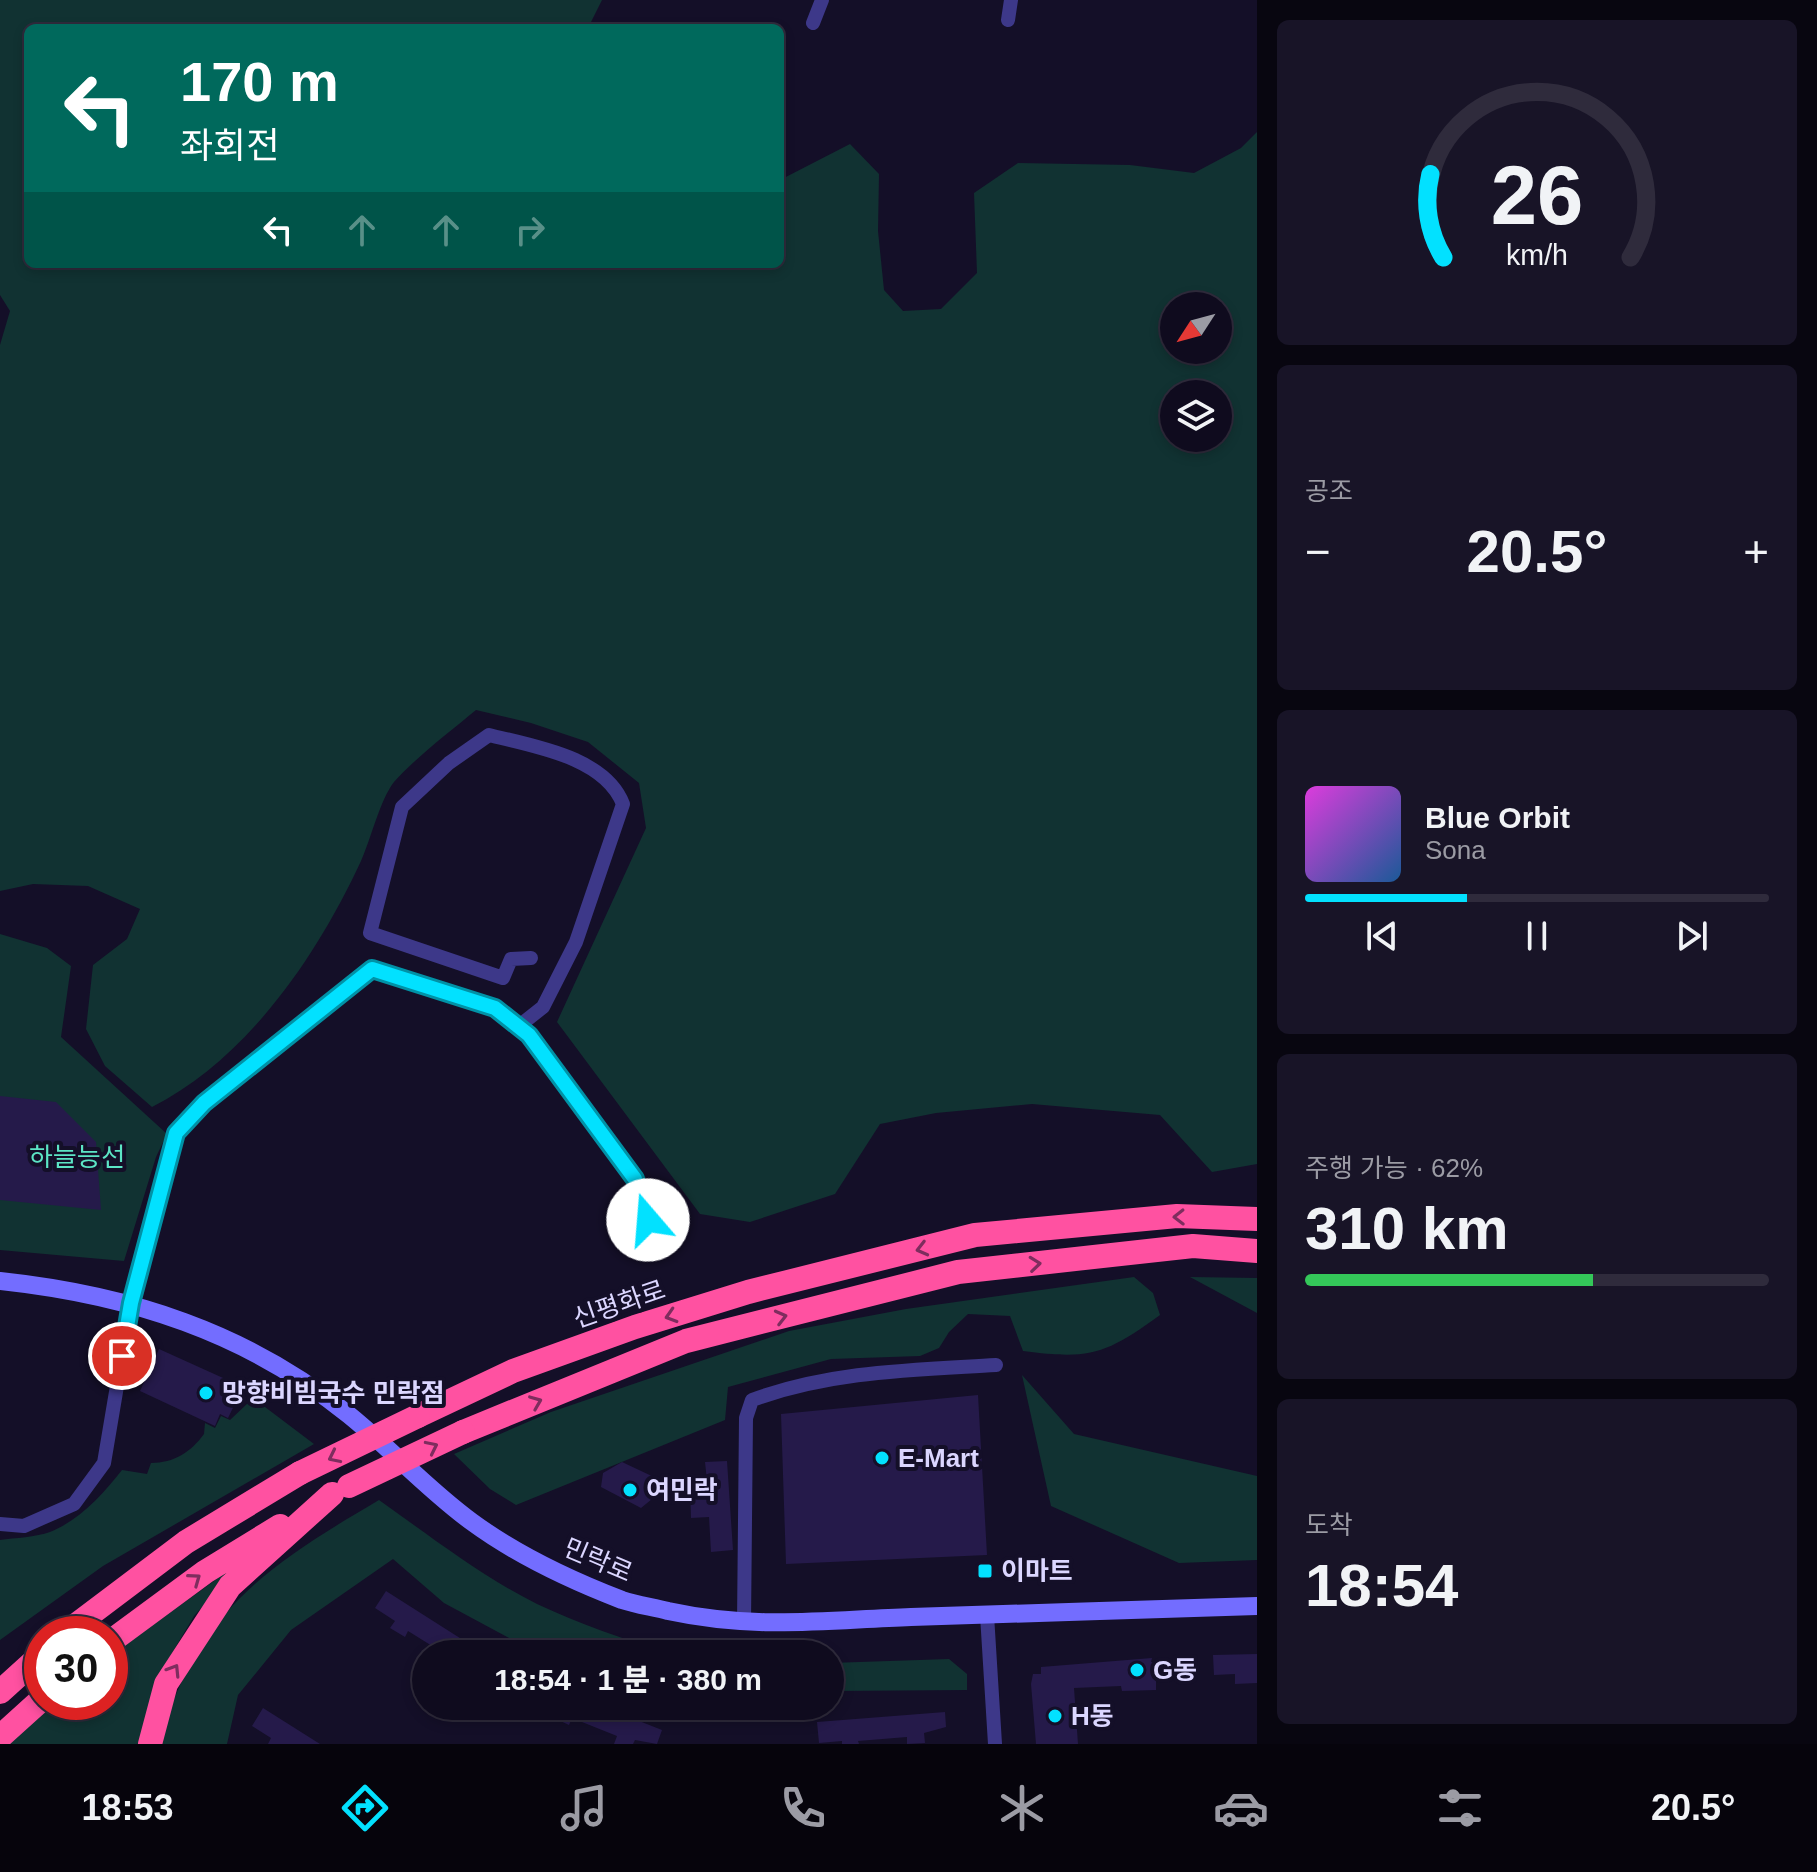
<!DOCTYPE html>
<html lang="ko">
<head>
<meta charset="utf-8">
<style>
	body { margin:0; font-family:Helvetica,"Noto Sans KR",sans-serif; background:#181427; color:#f1f3f6; height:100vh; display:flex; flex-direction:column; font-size:30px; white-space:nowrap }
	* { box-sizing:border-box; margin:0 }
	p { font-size:26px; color:#9b9ba4 }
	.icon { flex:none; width:44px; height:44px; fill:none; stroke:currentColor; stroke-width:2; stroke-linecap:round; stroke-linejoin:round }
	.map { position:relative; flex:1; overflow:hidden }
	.sheet { display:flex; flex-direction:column; gap:20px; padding:20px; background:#080610; width:560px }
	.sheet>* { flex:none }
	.banner { position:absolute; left:24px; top:24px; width:760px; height:244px; border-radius:12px; box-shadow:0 4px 12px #0003,0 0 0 2px #2f2b3c; background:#00695c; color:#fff; overflow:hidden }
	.needle { width:52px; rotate:234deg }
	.tools { position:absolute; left:1160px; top:292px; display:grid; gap:16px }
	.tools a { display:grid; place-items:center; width:72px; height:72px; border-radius:50%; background:#0f0b1e; box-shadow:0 4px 12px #0003,0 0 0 2px #2f2b3c; font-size:40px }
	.speed { position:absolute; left:24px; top:1616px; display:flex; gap:16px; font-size:40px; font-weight:700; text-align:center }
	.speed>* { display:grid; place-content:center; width:104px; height:104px; border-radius:50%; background:#0f0b1e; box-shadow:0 4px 12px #0003,0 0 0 2px #2f2b3c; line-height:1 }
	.speed .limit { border:12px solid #d22; background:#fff; color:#111 }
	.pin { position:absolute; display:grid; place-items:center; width:68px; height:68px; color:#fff; margin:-34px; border:4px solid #fff; border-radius:50%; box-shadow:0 2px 8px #0007 }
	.me { position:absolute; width:88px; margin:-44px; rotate:342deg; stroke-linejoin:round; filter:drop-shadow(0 0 6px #0008) }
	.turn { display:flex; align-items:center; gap:28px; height:168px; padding:0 24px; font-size:36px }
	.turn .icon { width:104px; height:104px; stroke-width:2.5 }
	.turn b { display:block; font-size:56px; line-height:68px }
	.lanes { display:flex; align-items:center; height:76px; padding:0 24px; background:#0003; justify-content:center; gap:40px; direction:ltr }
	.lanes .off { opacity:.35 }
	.big { font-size:60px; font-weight:800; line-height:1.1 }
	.sheet .tile { flex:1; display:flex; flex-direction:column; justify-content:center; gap:12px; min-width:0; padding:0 28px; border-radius:12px; background:#181427 }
	.sheet .dial { align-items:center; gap:0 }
	.dial svg { height:208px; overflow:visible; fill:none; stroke:#2f2b3c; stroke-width:7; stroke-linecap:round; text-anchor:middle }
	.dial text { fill:#f1f3f6; stroke:none }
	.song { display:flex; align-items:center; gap:24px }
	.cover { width:96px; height:96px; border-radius:12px; background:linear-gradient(135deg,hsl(300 70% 55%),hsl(210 70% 35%)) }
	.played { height:8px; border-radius:4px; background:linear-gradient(90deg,#02e1ff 35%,#2f2b3c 35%) }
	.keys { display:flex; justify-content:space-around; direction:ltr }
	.heat { display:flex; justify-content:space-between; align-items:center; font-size:44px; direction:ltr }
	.charge { height:12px; border-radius:6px; background:linear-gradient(90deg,#34c759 62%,#2f2b3c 0) }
	.trip { position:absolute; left:412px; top:1640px; width:432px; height:80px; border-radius:40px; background:#0f0b1e; box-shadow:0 4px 12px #0003,0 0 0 2px #2f2b3c; font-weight:800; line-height:80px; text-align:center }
	.tab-bar { display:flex; height:128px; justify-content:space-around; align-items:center; background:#06040c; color:#9b9ba4 }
	.tab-bar .icon { width:56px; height:56px }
	.tab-bar .selected { color:#02e1ff }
	.tab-bar b { font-size:36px; color:#f1f3f6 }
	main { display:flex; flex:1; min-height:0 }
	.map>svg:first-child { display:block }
	.green { fill:#113232; fill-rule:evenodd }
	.building { fill:#251a4a }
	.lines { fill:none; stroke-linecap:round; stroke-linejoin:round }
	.street { stroke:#3d3889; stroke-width:14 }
	.secondary { stroke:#736dff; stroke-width:18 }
	.highway { stroke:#ff51a1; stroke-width:24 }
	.highway-bridge { stroke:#ff51a1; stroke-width:24 }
	.oneway { stroke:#7e2d5e }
	.route-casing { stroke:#0192a6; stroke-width:20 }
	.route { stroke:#02e1ff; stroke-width:14 }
	.poi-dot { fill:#02e1ff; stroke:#140f28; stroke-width:3 }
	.labels { text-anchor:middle; stroke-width:8; stroke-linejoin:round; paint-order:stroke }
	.park-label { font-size:26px; fill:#5ce5c5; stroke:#140f28 }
	.street-label { font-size:26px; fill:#dbd6ff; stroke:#140f28 }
	.poi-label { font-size:26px; font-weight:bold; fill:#dbd6ff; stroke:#140f28; text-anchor:start }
</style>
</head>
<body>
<main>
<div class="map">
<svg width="1257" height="1744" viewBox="0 0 1257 1744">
	<rect width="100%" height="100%" fill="#140f28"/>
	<path class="green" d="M0,0H602L588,28H28V264H780V180L850,144L879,174L878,231L884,290L903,311L941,309L977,273L974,193L1018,163L1130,165L1194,173L1241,148L1257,132V1164L1212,1172L1160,1115L1032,1104L936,1113L880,1124L835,1194L750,1222L700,1214L557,1022L646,828L639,783L588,742L531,723L476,710C452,730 414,759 394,782C380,800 371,839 361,861C317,956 247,1059 152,1107L105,1066L86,1029L93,965L127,939L140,909L88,886L33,884L0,891V345L10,311L0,295ZM1218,306V350H1174V306ZM1174,394H1218V438H1174Z
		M0,934L47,948L71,966L61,1037L167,1134L156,1157L124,1261L0,1250Z
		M1134,1277L1153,1293L1160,1315C1106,1354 1091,1360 1023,1351L1010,1316L968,1314L949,1332L939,1348L920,1356L831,1359L728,1387L725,1420L516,1505L490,1489L454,1454L551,1412L789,1331L906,1309Z
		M1190,1277L1257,1278V1313Z
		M1022,1375L1074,1434L1257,1476V1560L1179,1563L1051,1506Z
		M248,1403L265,1407L314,1444L103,1566L0,1640V1540C15,1538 36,1537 50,1532C80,1520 103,1494 122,1470L147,1474L151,1463C174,1463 191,1452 204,1434L205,1423L215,1428L221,1416L230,1420Z
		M379,1500C430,1536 481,1576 537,1604C580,1624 624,1639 669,1654H551L513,1640L444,1603L393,1559L291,1630L238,1695L227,1744H159C196,1612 267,1566 379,1500Z
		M232,1568L230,1575L194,1616L159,1675L140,1744H7L54,1702H110V1656Z
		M949,1659L967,1674V1690L830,1691V1663Z"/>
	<path class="building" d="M0,1096L56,1102L96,1142L101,1210L0,1200Z
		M159,1349L243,1387L228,1418L220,1414L215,1426L140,1391Z
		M978,1395L987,1555L786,1564L781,1414Z
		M727,1461L733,1550L711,1552L709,1517L691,1518L690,1482L707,1481L705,1462Z
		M622,1462L656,1478L652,1499L641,1508L601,1487L603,1473Z
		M386,1591L485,1654H445L408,1631L405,1637L390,1628L395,1621L375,1608Z
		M1257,1654V1683L1235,1684V1674L1214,1675L1213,1655Z
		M1152,1658L1151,1662H1173L1174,1678H1156V1690L1122,1691L1121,1686L1074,1688L1078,1744H1036L1031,1684L1033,1674H1041V1667Z
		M544,1706H601L662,1730L657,1744L635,1740L633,1744H614L617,1736L572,1718L569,1725L554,1718L556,1712Z
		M263,1708L320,1744H268L271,1738L252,1726Z
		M945,1712L946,1727L924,1733L925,1743L907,1744V1737L858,1741L859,1744H842V1741L819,1743L817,1722Z"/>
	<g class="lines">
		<path class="street" d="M1008,20L1011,0
			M813,23L822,0
			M519,1026L543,1007L576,942L623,804C605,757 533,746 489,735L449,763L402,807L370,933L503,978L511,959L531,958
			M0,1524L24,1526L74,1504L104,1463L131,1303L176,1133L204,1103L372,969L495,1008L529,1035L635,1179L648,1220
			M987,1615L995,1744
			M744,1623L746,1418L752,1400C831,1371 913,1370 996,1365"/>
		<path class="secondary" d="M0,1281C130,1295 246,1332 349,1415C391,1449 428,1490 472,1522C517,1555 570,1580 622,1600C637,1605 653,1607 668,1611C756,1630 824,1620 911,1617C1026,1613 1142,1610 1257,1606"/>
		<path class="highway" d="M418,1416L513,1371L635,1327L748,1292L975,1235L1177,1216L1257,1219
			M463,1432L686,1341L958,1272L1193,1246L1257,1251
			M64,1634L186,1542L300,1473
			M110,1642L205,1572L280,1526
			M0,1692L42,1654
			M0,1737L42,1699
			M150,1744L166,1684L230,1586L332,1494"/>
		<path class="highway-bridge" d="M300,1473L418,1416
			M349,1486L463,1432"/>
	</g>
	<defs><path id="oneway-chevron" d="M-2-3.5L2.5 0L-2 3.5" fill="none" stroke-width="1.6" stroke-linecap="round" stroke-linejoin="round" transform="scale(2)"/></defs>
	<g class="oneway">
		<use href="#oneway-chevron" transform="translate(1179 1217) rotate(179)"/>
		<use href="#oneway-chevron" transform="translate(922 1249) rotate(166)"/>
		<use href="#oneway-chevron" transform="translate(1035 1264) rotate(-6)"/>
		<use href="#oneway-chevron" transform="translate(671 1316) rotate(163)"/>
		<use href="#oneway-chevron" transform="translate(781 1317) rotate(-14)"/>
		<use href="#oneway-chevron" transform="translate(536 1402) rotate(-22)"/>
		<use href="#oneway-chevron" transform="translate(432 1447) rotate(-26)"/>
		<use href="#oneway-chevron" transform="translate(334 1457) rotate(154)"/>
		<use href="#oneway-chevron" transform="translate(195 1579) rotate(-36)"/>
		<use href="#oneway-chevron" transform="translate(174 1670) rotate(-58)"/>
	</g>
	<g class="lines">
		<defs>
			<path id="route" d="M122,1356L131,1303L176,1133L204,1103L372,969L495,1008L529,1035L635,1179L648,1220"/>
		</defs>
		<use href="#route" class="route-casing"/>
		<use href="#route" class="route"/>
	</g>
	<g class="poi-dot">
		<circle cx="206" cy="1393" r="8"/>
		<circle cx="882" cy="1458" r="8"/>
		<circle cx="630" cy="1490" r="8"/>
		<rect x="977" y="1563" width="16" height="16" rx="4"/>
		<circle cx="1137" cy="1670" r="8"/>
		<circle cx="1055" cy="1716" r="8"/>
	</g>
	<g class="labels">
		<g class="park-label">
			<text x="77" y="1166">하늘능선</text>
		</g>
		<g class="street-label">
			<text transform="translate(619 1304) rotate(-19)" y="9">신평화로</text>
			<text transform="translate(598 1560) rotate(23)" y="9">민락로</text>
		</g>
		<g class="poi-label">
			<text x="222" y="1402">망향비빔국수 민락점</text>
			<text x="898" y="1467">E-Mart</text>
			<text x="646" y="1499">여민락</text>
			<text x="1001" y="1580">이마트</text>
			<text x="1153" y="1679">G동</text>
			<text x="1071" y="1725">H동</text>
		</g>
	</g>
</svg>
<div class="tools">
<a><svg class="needle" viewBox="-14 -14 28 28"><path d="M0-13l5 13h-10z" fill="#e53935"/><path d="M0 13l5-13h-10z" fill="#9b9ba4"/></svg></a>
<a><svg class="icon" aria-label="layers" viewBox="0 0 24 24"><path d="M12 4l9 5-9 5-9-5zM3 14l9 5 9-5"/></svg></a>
</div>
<div class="speed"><div class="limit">30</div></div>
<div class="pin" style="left:122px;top:1356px;background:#d93025"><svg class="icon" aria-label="arrive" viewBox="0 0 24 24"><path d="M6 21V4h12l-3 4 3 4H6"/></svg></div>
<svg class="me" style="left:648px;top:1220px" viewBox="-20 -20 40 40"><circle r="19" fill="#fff"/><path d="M0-13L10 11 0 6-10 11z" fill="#02e1ff"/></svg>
<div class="trip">18:54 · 1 분 · 380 m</div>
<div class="banner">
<div class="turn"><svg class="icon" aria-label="left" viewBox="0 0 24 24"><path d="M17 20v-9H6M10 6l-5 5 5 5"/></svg><div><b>170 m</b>좌회전</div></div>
<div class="lanes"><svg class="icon" aria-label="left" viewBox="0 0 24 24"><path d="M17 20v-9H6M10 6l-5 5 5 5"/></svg><svg class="icon off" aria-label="ahead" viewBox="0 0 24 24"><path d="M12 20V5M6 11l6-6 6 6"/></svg><svg class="icon off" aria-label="ahead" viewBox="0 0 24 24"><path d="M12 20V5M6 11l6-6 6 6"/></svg><svg class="icon off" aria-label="right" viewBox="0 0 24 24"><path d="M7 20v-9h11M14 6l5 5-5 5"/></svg></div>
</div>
</div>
<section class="sheet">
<div class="tile dial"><svg viewBox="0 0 100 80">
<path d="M14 69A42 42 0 1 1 86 69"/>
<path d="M14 69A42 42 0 0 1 9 37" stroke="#02e1ff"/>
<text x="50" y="56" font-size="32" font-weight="700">26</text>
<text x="50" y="72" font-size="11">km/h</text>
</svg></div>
<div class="tile"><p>공조</p>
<div class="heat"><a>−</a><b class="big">20.5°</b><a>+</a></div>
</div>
<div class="tile">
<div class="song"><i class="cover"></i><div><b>Blue Orbit</b><p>Sona</p></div></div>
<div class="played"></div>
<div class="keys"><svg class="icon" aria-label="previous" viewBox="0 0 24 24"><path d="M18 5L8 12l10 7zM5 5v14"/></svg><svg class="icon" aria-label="pause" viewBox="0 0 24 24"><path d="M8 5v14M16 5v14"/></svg><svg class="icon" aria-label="next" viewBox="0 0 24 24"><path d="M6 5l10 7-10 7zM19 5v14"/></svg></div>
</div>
<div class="tile"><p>주행 가능 · 62%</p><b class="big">310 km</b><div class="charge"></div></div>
<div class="tile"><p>도착</p><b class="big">18:54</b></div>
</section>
</main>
<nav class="tab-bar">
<b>18:53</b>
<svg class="icon selected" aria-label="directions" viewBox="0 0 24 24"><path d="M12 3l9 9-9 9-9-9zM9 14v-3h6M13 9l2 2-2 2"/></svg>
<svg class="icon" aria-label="music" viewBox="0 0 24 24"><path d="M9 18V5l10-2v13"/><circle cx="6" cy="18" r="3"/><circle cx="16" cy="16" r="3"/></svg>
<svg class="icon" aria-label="phone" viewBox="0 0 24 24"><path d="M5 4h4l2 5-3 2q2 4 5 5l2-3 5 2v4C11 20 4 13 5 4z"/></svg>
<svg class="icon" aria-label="climate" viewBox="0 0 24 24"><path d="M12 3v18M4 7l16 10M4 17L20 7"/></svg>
<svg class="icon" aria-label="car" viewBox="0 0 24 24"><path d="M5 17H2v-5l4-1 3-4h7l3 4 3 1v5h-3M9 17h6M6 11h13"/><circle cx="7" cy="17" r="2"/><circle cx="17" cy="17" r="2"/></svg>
<svg class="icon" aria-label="filters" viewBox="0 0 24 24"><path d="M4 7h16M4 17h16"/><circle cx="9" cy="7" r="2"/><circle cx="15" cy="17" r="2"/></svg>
<b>20.5°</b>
</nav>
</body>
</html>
